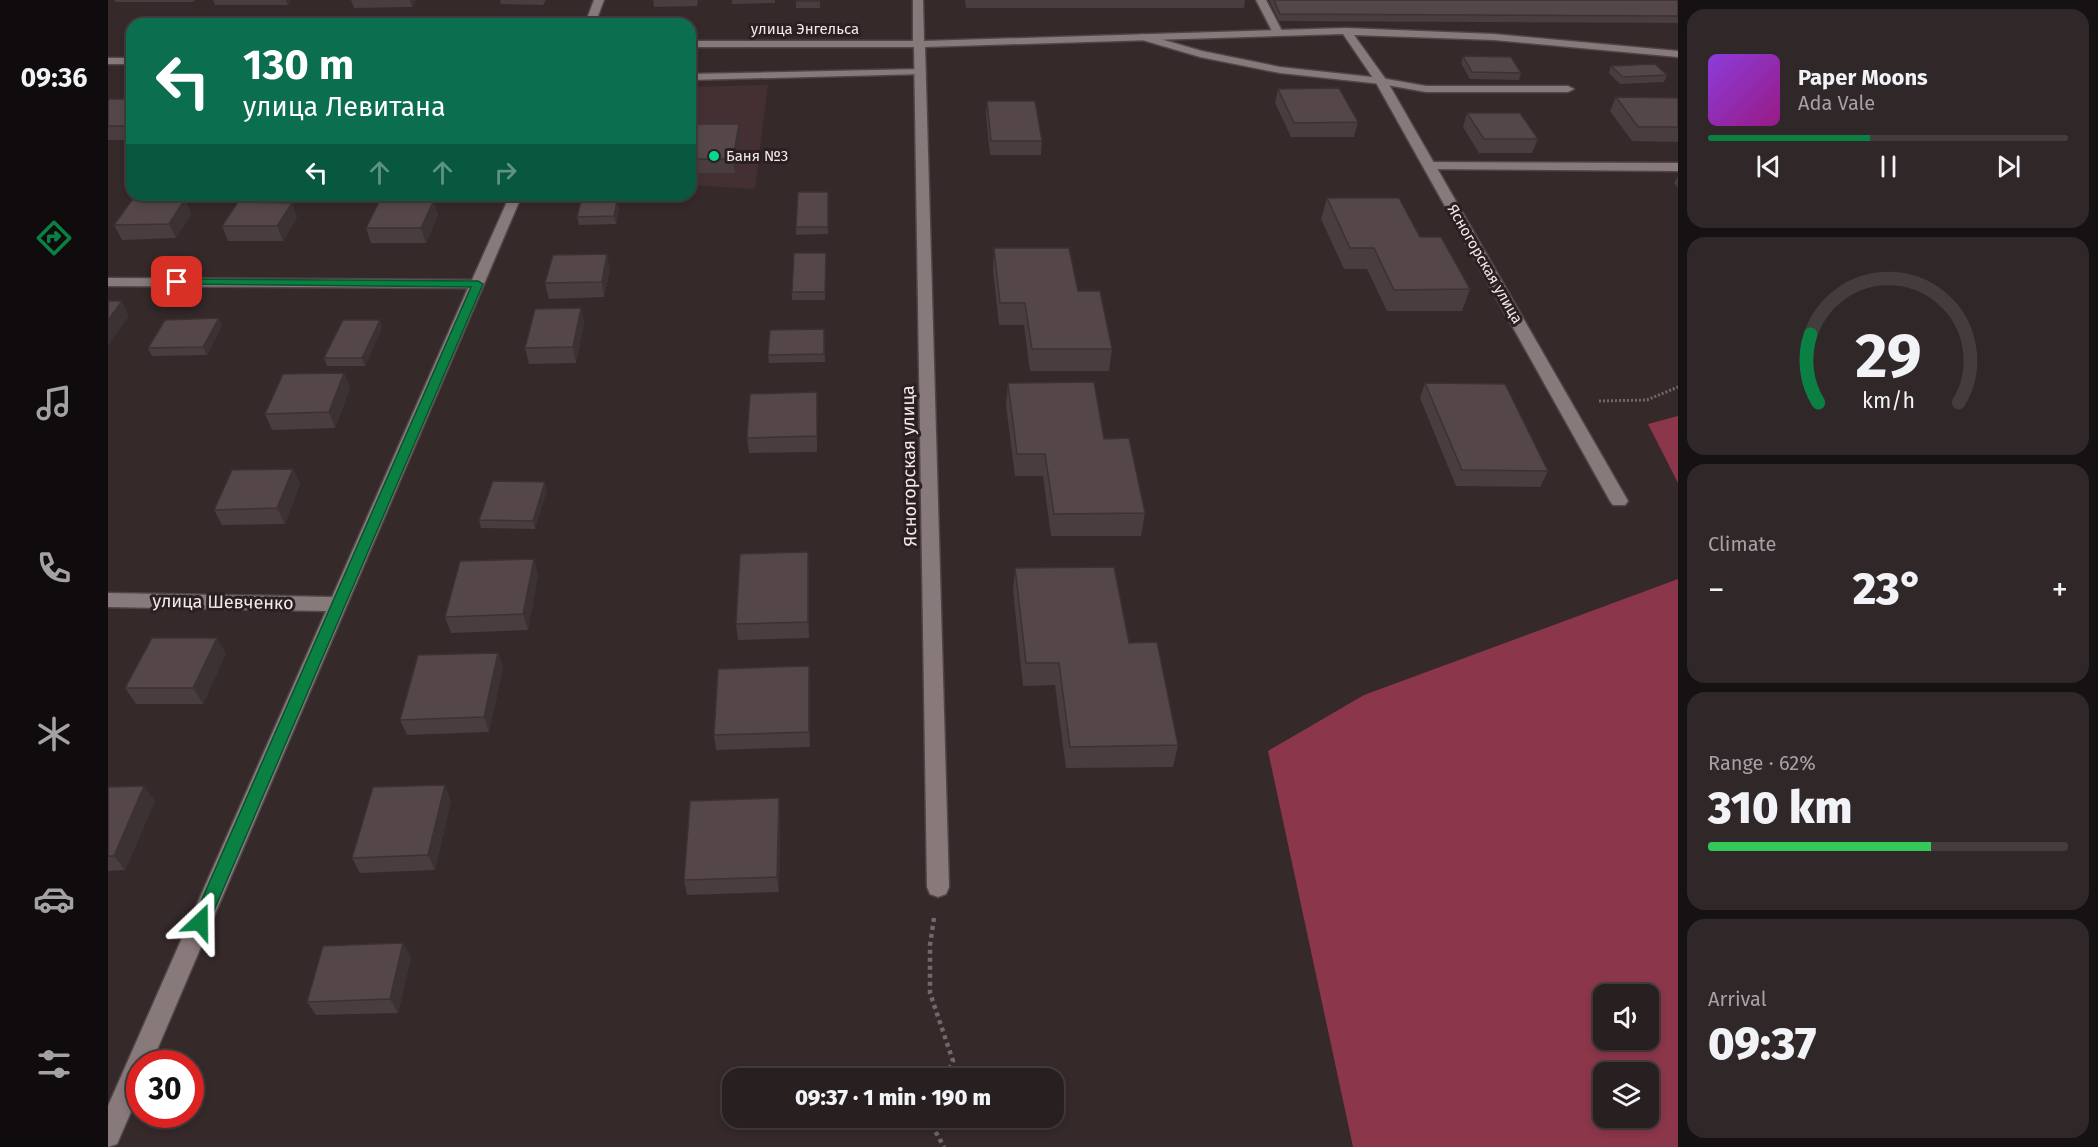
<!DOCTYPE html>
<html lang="en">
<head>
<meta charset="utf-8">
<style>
	body { margin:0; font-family:"Fira Sans",sans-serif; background:#302729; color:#f1f3f6; height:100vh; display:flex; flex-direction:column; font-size:22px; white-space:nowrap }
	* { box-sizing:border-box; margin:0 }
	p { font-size:20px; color:#a5a2a5 }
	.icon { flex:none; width:33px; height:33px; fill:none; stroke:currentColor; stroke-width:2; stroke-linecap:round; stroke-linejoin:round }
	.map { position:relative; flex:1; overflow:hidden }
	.details { display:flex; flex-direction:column; gap:9px; padding:9px; background:#161112; width:420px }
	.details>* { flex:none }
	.banner { position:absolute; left:18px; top:18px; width:570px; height:183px; border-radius:18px; box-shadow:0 3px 9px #0003,0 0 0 2px #443d3e; background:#0b6e4f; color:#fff; overflow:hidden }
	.controls { position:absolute; left:1485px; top:984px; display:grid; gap:12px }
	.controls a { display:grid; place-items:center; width:66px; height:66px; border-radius:12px; background:#281f20; box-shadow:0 3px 9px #0003,0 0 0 2px #443d3e; font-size:30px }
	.speed { position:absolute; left:18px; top:1050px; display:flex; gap:12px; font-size:30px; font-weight:700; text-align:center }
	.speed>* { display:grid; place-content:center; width:78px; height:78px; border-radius:50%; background:#281f20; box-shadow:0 3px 9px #0003,0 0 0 2px #443d3e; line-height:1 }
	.speed .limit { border:9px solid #d22; background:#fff; color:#111 }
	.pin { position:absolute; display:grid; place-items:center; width:51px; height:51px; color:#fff; margin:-26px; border-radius:12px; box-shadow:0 3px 9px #0006 }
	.me { position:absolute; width:66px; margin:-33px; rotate:23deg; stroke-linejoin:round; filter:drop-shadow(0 0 4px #0008) }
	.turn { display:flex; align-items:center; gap:21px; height:126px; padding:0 18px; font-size:27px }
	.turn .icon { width:78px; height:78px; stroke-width:2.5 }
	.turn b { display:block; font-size:42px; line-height:51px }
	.lanes { display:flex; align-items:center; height:57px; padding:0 18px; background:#0003; justify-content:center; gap:30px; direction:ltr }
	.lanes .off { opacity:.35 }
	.big { font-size:45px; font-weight:800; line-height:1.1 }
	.details .card { flex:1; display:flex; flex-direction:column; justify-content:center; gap:9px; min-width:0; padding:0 21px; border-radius:18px; background:#302729 }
	.details .dial { align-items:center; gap:0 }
	.dial svg { height:156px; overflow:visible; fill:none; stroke:#443d3e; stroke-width:7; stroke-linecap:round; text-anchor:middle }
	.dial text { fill:#f1f3f6; stroke:none }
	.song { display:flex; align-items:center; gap:18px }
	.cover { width:72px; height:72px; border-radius:9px; background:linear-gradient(135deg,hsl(270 70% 55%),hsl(310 70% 35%)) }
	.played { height:6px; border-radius:3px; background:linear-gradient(90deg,#0b8043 45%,#443d3e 45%) }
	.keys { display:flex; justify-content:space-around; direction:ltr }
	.heat { display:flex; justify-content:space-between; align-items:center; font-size:33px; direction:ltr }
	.charge { height:9px; border-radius:4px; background:linear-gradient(90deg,#34c759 62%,#443d3e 0) }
	.trip { position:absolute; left:614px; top:1068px; width:342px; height:60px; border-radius:18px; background:#281f20; box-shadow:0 3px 9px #0003,0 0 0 2px #443d3e; font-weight:800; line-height:60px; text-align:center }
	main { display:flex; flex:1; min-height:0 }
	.tab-bar { display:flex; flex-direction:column; width:108px; justify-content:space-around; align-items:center; background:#100c0d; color:#a5a2a5 }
	.tab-bar .icon { width:42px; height:42px }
	.tab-bar .current { color:#0b8043 }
	.tab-bar b { font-size:27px; color:#f1f3f6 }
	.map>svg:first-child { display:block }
	.built { fill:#443033 }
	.forest { fill:#8b364a; fill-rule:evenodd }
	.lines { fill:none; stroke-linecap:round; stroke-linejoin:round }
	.lane-casing { stroke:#504547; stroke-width:3 }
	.street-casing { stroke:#504547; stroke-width:3 }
	.path-far1 { stroke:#726769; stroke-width:3; stroke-dasharray:2 2; stroke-linecap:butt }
	.path { stroke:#726769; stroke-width:4.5; stroke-dasharray:4 4; stroke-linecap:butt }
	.lane { fill:#88797b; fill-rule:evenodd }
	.street { fill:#88797b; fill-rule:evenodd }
	.wall { fill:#493d3f }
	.shaded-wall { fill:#3c3233 }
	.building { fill:#554749; stroke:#3c3233; stroke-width:1.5 }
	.route { fill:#0b8043; stroke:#07532c; stroke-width:1.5 }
	.poi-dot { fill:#06d98b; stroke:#2b1f21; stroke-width:2 }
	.labels { text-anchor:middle; stroke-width:6; stroke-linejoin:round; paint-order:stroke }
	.far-street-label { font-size:15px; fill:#f2e9eb; stroke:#2b1f21 }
	.far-poi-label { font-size:15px; fill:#f2e9eb; stroke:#2b1f21; text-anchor:start }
	.street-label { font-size:18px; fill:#f2e9eb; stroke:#2b1f21 }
</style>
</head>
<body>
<main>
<nav class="tab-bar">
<b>09:36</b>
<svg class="icon current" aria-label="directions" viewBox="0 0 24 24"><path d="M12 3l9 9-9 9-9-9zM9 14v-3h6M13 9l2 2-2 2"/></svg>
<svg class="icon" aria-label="music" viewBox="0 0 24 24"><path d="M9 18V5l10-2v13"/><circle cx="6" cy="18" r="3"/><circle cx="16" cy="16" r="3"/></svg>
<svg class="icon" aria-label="phone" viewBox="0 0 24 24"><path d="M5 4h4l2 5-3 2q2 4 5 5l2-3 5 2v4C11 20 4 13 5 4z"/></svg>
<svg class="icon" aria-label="climate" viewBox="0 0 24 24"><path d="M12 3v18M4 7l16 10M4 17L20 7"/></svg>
<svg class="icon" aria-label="car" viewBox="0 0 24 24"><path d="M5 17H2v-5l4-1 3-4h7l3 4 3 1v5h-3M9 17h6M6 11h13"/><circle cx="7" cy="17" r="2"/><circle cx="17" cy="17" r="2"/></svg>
<svg class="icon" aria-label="filters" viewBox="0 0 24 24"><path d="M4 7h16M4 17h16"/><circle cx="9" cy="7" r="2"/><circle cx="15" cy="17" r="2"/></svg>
</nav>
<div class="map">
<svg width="1570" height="1147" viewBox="0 0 1570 1147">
	<rect width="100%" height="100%" fill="#35292a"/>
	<path class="built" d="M660,85L647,189L582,185V87Z"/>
	<path class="forest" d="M1570,416V483L1540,424Z
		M1570,579V1147H1245L1160,751L1256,695ZM1496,994H1540V1040H1496ZM1496,1072H1540V1118H1496Z"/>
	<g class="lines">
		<defs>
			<path id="lane" d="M1148,0H1158L1175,33L1174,35H1166Z
				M1035,34L1094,51L1172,67L1273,78L1318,86H1460L1466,89L1460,92H1318L1273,84L1172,73L1092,57L1031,39V35Z
				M812,69L818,72L816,74L582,80V74Z
				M1321,162L1570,163V171L1317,169L1315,166L1317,163Z"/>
			<path id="street" d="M486,0H496L487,24H477Z
				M805,0H815L816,41L1238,28L1386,34L1570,51V57L1386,40L1246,35L1279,81L1520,501L1517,505H1505L1502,501L1267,81L1235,34L817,47L841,887L838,894L830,897L822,894L819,887L806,47H582V41H805Z
				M0,58H24V64H0Z
				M402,195H414L43,1064H32V1091L9,1144L0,1147V1106L218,611L0,607V593L224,597L360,288L0,286V278L364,280Z"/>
		</defs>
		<use href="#lane" class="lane-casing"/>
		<use href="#street" class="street-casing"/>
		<path class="path-far1" d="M1491,401L1539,400L1570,387"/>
		<path class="path" d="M826,918L822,945V993L845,1061L837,1078
			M820,1118L836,1147"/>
		<use href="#lane" class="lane"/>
		<use href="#street" class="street"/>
	</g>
	<path class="wall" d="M6,0H87L85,2H7Z
		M105,0H183L180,5H107Z
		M243,0H308L304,7L246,8Z
		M392,0H438L435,5L393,4Z
		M545,0H590L589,6L546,7Z
		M624,0H667V3L624,4Z
		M688,0H712V8H688Z
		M857,0H1137L1136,8H858Z
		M1161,0H1570V23L1171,21Z
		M1355,56L1413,73L1411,80L1362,79L1353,63Z
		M1503,66L1559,75L1556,82L1512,84L1501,73Z
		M1170,89L1250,122L1246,137H1183L1167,103Z
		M1508,97L1570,98V142L1524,141L1502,111Z
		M24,99V140H0V101Z
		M879,101L934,141L933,155H882L878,115Z
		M1359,113L1430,139L1424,153H1371L1355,127Z
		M582,124L633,138L627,173H582Z
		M1570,176V188L1566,183Z
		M720,192V234L688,235V227Z
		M1219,198L1312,237L1362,289L1354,311H1279L1259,269H1236L1213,219Z
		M77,199L83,214L68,238L14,240L6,225Z
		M509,201L511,208L508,224L471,225L469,217Z
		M330,215L318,243H263L258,228Z
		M189,217L175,241H120L114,226Z
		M886,248L970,291L1004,349L1001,371H922L916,325H891L885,270Z
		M718,260L717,300H684V292Z
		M502,269L496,297L441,299L437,283Z
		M473,308L476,323L468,363L421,364L417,348Z
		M114,326L99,355L44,356L40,348Z
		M274,328L257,366H219L216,358Z
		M716,329L717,362L661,363L660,355Z
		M236,373L242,388L227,428L164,430L157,414Z
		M900,383L996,439L1037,513L1033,536H943L935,476H907L898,405Z
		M1317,383L1440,471L1432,487L1348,486L1312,398Z
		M709,392V452L641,453L639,438Z
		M185,469L192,484L177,524L114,525L106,510Z
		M439,490L427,529L373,528L371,520Z
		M701,568V638L630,640L628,624Z
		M907,568L1021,643L1070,745L1065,767L958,768L947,685L915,686L905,590Z
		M430,575L420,630L343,633L337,617Z
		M118,653L95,704H28L17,688Z
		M390,653L395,668L381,732L299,735L292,720Z
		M702,681V747L608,750L606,735Z
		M0,787L47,801L17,870L0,871Z
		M343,800L327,870L252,873L244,858Z
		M672,813L671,892L579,895L576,880Z
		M303,957L290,1013L208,1015L199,1002Z"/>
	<path class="shaded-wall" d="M178,0H183L180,5Z
		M302,0H308L304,7Z
		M631,124L633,138L627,173L625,159Z
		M77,199L83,214L68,238L61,224Z
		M326,200L330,215L318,243L313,228Z
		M509,201L511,208L508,224L506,216Z
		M184,203L189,217L175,241L169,226Z
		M499,254L502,269L496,297L494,282Z
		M14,301L21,316L0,346V320Z
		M473,308L476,323L468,363L465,347Z
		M111,318L114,326L99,355L95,347Z
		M272,320L274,328L257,366L254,358Z
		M236,373L242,388L227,428L221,412Z
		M709,392L710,408L709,452Z
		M185,469L192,484L177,524L169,508Z
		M437,482L439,490L427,529L425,521Z
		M700,552L701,568V638L700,622Z
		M426,559L430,575L420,630L415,614Z
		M109,638L118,653L95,704L85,688Z
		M390,653L395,668L381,732L376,717Z
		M701,666L702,681V747L701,732Z
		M337,785L343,800L327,870L320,855Z
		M36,786L47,801L17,870L6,856Z
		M671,798L672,813L671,892L669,877Z
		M295,943L303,957L290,1013L282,999Z"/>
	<path class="building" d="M688,0H712L711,1H687Z
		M1166,0H1570V16L1172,14Z
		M1355,56L1403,57L1413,73L1364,72Z
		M1547,64L1559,75L1515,77L1503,66Z
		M1231,88L1250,122L1186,123L1170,89Z
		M1508,97L1570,98V127H1530Z
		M2,99H24V125L23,126H0V101Z
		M879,101H927L934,141H883Z
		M1359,113H1412L1430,139H1376Z
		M582,124H631L625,159H582Z
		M690,192H720V227H688Z
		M1219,198H1291L1312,237H1333L1362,289L1286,290L1266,248H1242Z
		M77,199L61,224L6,225L24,200Z
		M272,200H326L313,228H258Z
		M473,201H509L506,216L469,217Z
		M130,202L184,203L169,226H114Z
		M886,248H961L970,291H992L1004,349H924L917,303H892Z
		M686,253H718L717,292H684Z
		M499,254L494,282L437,283L445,255Z
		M0,301H14L0,320Z
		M473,308L465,347L417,348L427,309Z
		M111,318L95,347L40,348L57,320Z
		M235,320H272L254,358H216Z
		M716,329V354L660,355L662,330Z
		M236,373L221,412L157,414L175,374Z
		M986,382L996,439L1021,438L1037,513L946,514L937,454H909L900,383Z
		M1317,383L1397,384L1440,471L1354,470Z
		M709,392V436L639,438L642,394Z
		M185,469L169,508L106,510L124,470Z
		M385,481L437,482L425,521L371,520Z
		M700,552V622L628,624L632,554Z
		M426,559L415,614L337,617L352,561Z
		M1006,567L1021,643L1049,642L1070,745L962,747L951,663H918L907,568Z
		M44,638H109L85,688H17Z
		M390,653L376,717L292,720L310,655Z
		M701,666V732L606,735L610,669Z
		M337,785L320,855L244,858L265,787Z
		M36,786L6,856H0V787Z
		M671,798L669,877L576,880L582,801Z
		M295,943L282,999L199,1002L215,946Z"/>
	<path class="route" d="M69,279L370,281L375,284L101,922L98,928L92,930L86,928L84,922L363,287L66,284L64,282Z"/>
	<circle class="poi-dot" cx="606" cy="156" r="6"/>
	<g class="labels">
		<g class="far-street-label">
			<text x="697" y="34">улица Энгельса</text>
			<text transform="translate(1377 264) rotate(60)" y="5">Ясногорская улица</text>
		</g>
		<g class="far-poi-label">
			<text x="618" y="161">Баня №3</text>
		</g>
		<g class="street-label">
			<text transform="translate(801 466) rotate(-91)" y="6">Ясногорская улица</text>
			<text transform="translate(115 602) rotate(1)" y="6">улица Шевченко</text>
		</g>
	</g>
</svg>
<div class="controls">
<a><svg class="icon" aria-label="sound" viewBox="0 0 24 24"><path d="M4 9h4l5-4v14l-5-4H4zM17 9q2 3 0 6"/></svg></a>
<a><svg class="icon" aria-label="layers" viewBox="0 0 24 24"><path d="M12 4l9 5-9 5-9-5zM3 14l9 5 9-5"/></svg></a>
</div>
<div class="speed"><div class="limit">30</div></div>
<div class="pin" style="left:69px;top:282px;background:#d93025"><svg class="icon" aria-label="arrive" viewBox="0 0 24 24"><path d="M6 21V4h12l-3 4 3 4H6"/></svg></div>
<svg class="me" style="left:92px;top:922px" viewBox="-20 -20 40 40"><path d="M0-17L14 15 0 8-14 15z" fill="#0b8043" stroke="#fff" stroke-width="4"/></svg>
<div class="trip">09:37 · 1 min · 190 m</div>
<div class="banner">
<div class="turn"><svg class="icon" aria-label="left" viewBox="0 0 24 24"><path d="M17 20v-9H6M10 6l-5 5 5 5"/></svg><div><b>130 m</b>улица Левитана</div></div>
<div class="lanes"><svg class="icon" aria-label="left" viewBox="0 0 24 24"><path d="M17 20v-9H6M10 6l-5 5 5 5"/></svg><svg class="icon off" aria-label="ahead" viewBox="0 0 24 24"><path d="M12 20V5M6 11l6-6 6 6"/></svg><svg class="icon off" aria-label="ahead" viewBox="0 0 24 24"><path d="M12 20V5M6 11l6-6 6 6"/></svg><svg class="icon off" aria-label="right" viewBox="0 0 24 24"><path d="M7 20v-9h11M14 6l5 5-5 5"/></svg></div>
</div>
</div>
<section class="details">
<div class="card">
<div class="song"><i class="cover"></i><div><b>Paper Moons</b><p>Ada Vale</p></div></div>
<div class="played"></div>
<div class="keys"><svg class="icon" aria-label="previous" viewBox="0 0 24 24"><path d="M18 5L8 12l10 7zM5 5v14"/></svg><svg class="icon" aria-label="pause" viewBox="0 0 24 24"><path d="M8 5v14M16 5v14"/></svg><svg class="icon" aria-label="next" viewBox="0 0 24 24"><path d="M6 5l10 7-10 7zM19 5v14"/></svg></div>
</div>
<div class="card dial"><svg viewBox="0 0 100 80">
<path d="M14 69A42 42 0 1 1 86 69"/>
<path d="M14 69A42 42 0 0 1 10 34" stroke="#0b8043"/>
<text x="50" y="56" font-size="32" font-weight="700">29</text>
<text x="50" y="72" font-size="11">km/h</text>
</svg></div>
<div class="card"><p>Climate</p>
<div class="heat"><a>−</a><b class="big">23°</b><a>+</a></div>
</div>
<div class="card"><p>Range · 62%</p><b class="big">310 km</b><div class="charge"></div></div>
<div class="card"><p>Arrival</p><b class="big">09:37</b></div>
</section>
</main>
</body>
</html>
